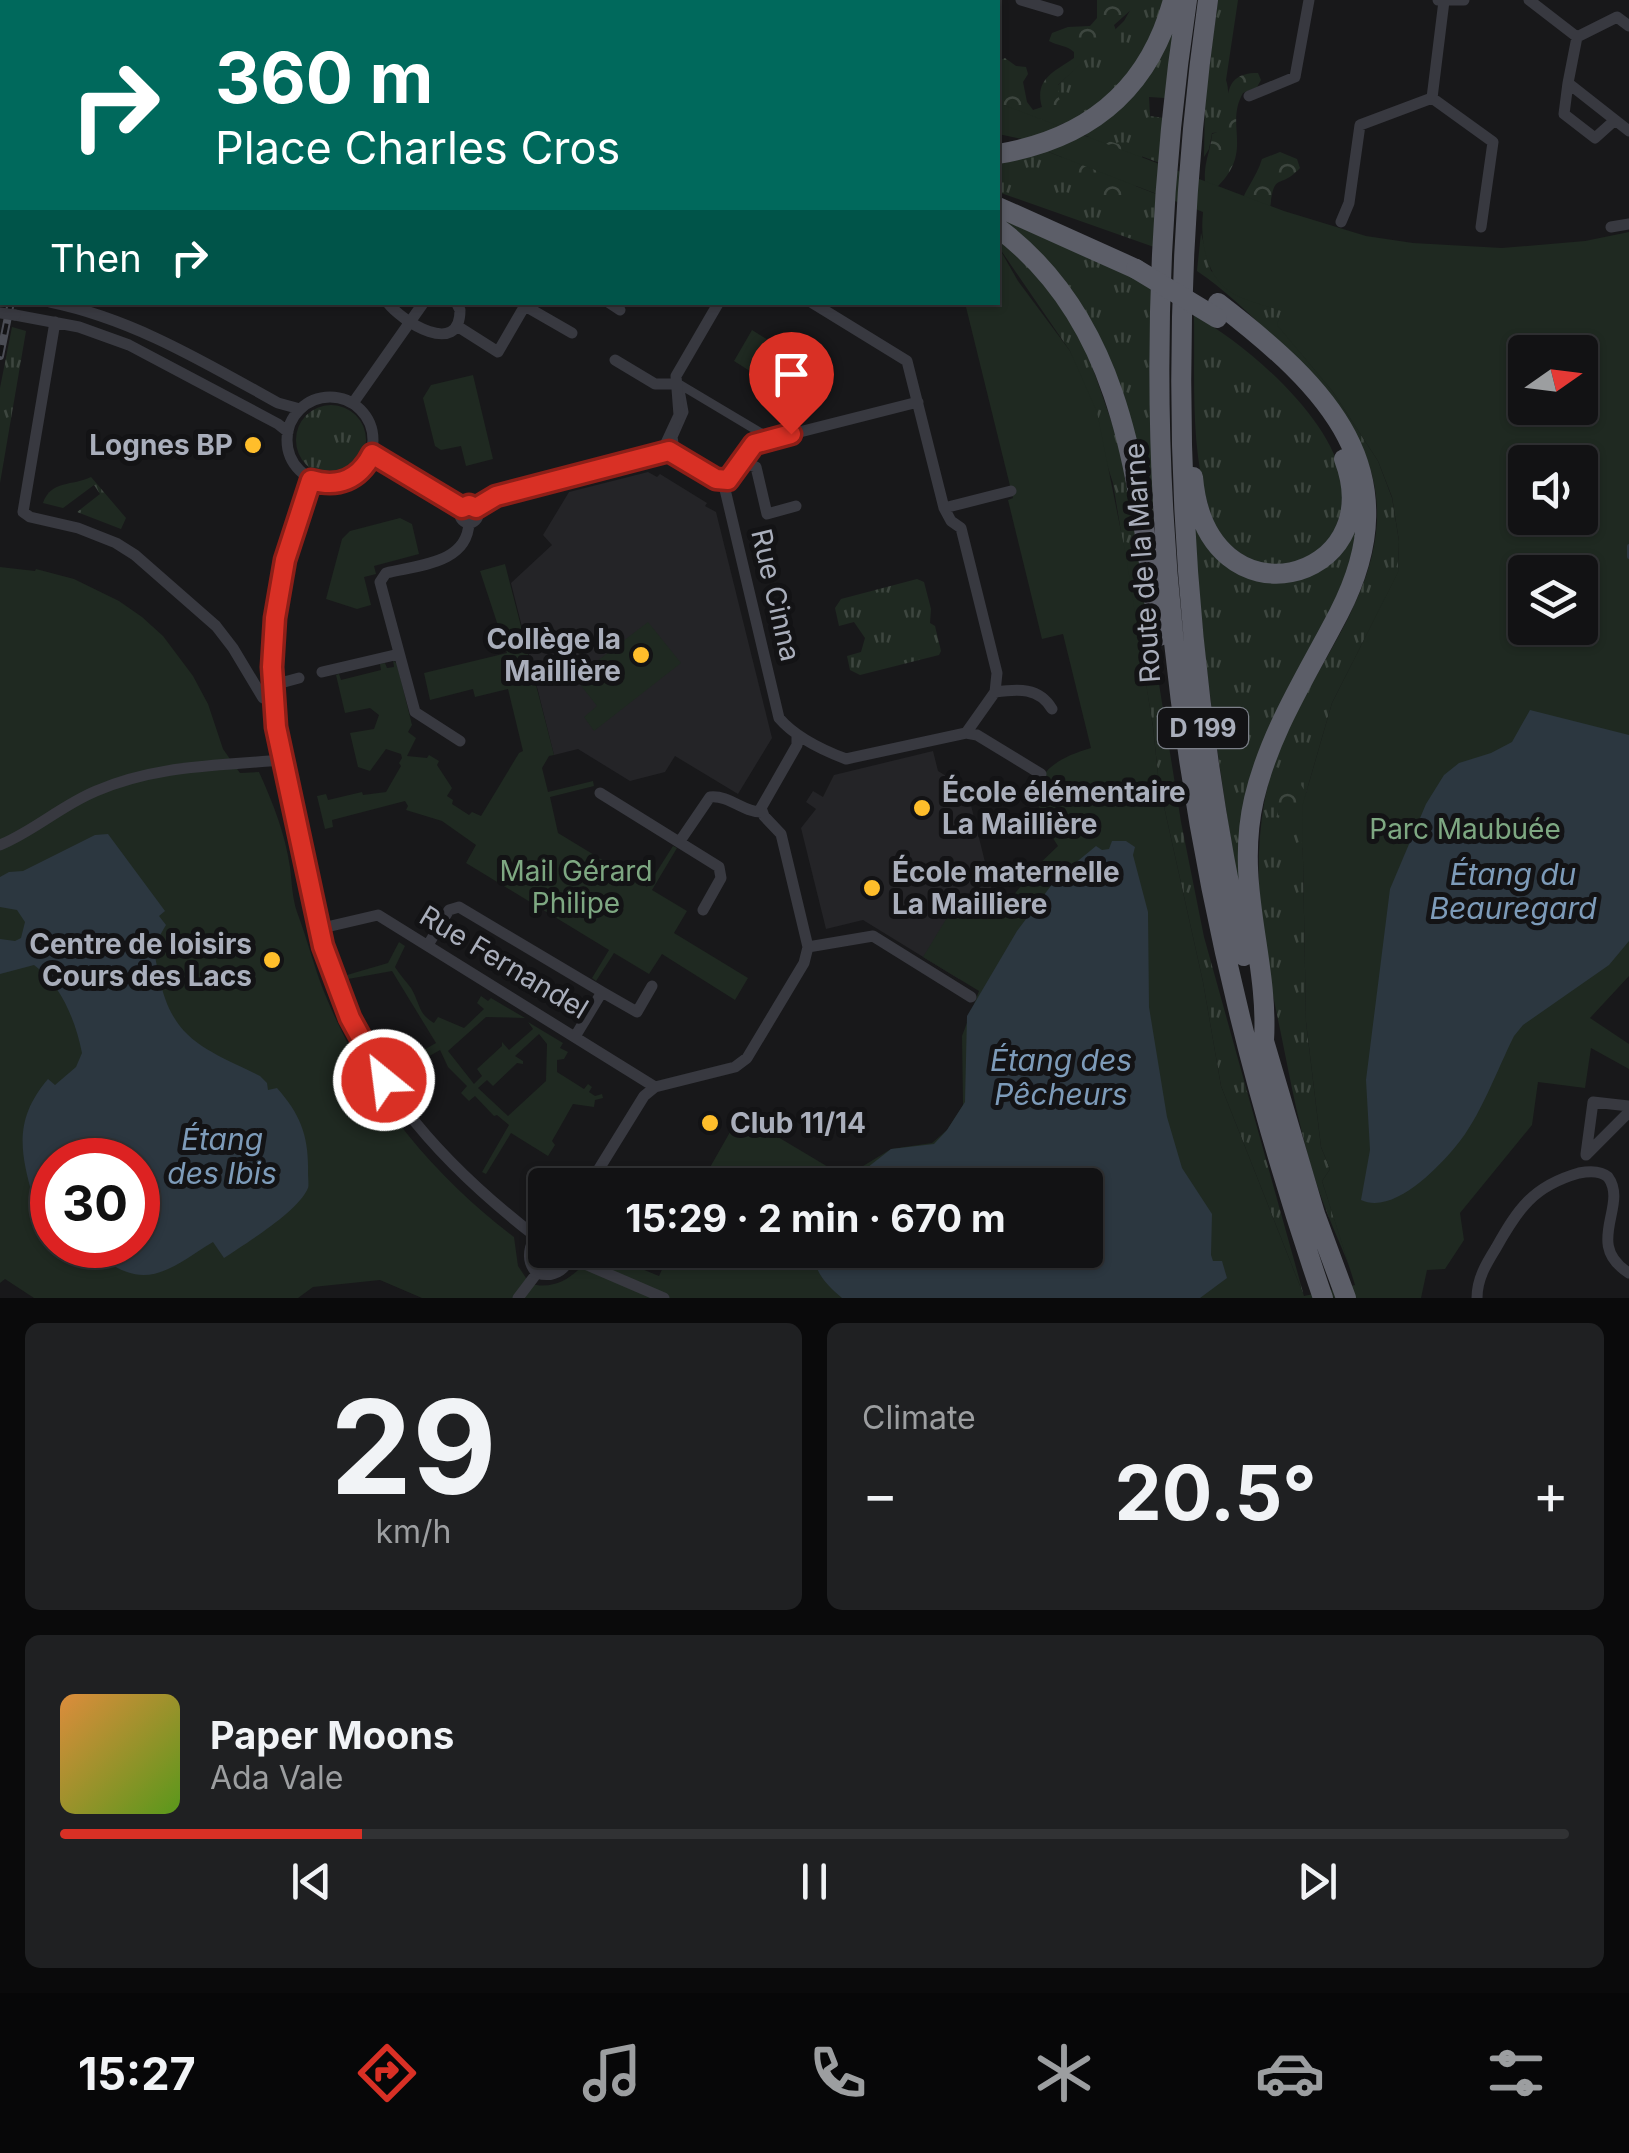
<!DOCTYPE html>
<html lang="en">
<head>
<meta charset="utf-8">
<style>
	body { margin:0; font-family:Inter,sans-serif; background:#1f2022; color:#f1f3f6; height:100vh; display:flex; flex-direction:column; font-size:38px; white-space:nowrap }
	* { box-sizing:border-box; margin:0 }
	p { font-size:32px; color:#9c9ea0 }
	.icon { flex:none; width:55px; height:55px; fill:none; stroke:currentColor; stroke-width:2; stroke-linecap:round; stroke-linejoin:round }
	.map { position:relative; height:1298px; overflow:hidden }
	.sheet { display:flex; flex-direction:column; gap:25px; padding:25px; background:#0a0a0b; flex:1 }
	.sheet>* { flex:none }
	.guide { position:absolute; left:0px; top:0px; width:1000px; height:305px; box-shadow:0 2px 8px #0004,0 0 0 2px #313234; background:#00695c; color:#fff; overflow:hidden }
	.needle { width:65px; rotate:76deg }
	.controls { position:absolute; left:1508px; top:335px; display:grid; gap:20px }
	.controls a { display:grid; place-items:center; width:90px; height:90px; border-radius:10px; background:#121214; box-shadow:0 2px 8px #0004,0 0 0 2px #313234; font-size:50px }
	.speed { position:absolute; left:30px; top:1138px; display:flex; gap:20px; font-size:50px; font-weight:700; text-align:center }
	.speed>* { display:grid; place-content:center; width:130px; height:130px; border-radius:50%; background:#121214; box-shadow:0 2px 8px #0004,0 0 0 2px #313234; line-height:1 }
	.speed .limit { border:15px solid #d22; background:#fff; color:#111 }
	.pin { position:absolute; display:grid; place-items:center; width:85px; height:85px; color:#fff; margin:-102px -42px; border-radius:50% 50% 50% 0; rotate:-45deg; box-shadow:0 0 10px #0007 }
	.pin .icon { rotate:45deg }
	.me { position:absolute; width:110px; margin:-55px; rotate:331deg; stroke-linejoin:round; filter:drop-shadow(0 0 8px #0008) }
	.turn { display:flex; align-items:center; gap:35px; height:210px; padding:0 50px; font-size:45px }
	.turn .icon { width:130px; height:130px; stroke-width:2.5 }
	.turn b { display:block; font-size:70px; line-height:85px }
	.then { display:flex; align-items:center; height:95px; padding:0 50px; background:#0003; gap:20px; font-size:38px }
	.big { font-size:75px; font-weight:700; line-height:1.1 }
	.sheet .card { flex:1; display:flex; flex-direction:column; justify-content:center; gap:15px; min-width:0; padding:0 35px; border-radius:15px; background:#1f2022 }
	.sheet .dial { align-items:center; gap:0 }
	.dial b { font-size:130px; line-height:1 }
	.song { display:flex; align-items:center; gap:30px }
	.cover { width:120px; height:120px; border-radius:15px; background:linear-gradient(135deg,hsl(30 70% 55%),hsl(90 70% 35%)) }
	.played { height:10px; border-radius:5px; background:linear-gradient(90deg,#d93025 20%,#313234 20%) }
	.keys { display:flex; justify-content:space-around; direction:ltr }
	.heat { display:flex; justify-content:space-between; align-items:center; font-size:55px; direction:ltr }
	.sheet .tiles { flex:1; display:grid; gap:25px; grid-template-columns:1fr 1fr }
	.card:last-child { grid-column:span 2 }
	.trip { position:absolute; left:528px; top:1168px; width:575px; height:100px; border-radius:10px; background:#121214; box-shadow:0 2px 8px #0004,0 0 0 2px #313234; font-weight:700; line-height:100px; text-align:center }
	.menu { display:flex; height:160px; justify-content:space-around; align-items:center; background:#070708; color:#9c9ea0 }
	.menu .icon { width:70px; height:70px }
	.menu .selected { color:#d93025 }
	.menu b { font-size:45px; color:#f1f3f6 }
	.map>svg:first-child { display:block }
	.built { fill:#242427 }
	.grass { fill:url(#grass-tufts) }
	.forest { fill:url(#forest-crowns) }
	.green { fill:#1f2921; fill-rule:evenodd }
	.water { fill:#2c3740 }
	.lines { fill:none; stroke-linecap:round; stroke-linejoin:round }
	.stream { stroke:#2c3740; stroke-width:4 }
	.pedestrian { stroke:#383940; stroke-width:9 }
	.minor { stroke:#383940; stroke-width:11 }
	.trunk { stroke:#5c5e68; stroke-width:20 }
	.rail-casing { stroke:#4b4d55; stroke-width:8 }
	.rail { stroke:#131315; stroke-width:4; stroke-dasharray:11; stroke-linecap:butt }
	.minor-bridge { stroke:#383940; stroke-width:11 }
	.trunk-bridge { stroke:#5c5e68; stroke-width:20 }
	.route-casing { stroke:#8d1f18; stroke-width:25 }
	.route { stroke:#d93025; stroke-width:18 }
	.poi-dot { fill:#ffbe2b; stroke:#131315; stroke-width:4 }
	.labels { text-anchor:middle; stroke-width:10; stroke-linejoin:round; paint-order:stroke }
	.shield { fill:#131315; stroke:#7c8089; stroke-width:2.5 }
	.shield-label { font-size:25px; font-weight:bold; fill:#a9aebb }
	.poi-label { font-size:28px; font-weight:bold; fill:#a9aebb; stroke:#131315; text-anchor:end }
	.street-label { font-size:28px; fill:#a9aebb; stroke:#131315 }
	.park-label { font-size:28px; fill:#7ea882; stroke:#131315 }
	.water-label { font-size:30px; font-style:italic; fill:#7d9bb9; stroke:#131315 }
</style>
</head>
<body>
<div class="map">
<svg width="1629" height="1298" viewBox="0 0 1629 1298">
	<defs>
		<pattern id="grass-tufts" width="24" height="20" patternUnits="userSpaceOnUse" patternTransform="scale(2.5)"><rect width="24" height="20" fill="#1f2921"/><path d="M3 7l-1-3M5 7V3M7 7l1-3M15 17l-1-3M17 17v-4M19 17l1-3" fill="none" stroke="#3d463f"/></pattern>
		<pattern id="forest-crowns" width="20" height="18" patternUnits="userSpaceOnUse" patternTransform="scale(2.5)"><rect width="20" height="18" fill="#1f2921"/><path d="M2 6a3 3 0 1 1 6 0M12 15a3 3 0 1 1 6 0" fill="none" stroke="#3d463f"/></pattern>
	</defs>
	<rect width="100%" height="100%" fill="#18181a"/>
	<path class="built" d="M648,472L657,477L660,474L707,503L705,506L716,512L772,738L738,794L675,756L665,772L630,781L578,749L554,755L511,583L552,545L543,535L569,492Z
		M933,751L938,771L967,789L998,915L959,979L863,920L826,929L801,828L816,809L806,802L813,791L823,797L834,775Z"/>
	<path class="grass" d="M1136,0H1168L1165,12L1122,86L1066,128L1052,91L1124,21Z
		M1178,0L1166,98L1149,97L1150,116L1164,118L1160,163L1081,134L1100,122Z
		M1218,0H1238L1226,80C1231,95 1227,118 1220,132L1212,133L1209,149L1204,157L1205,99Z
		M1046,151L1156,194L1154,247L998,192V161Z
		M998,212L1152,287L1150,415L1154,535L1115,379L998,223Z
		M1201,233L1211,271L1282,311L1278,325L1333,392L1378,461L1392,498L1399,541L1398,573L1332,703L1302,807L1306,1022L1321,1147L1330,1169L1322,1181L1350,1268C1340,1243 1328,1217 1319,1191C1301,1139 1291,1083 1280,1029C1264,954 1251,881 1264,804C1276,732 1320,676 1351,612C1407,497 1368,428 1282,346C1255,319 1228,292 1197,271Z
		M998,238L1041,279L1084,343L1122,452L1181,822L1204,937L1304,1296L1221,1086L1203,982L1159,784L1153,727L1113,483L1070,351L998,246Z
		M1194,315C1246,344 1334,419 1342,482C1351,546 1287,591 1235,549C1230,545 1221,540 1217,534C1212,527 1211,514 1208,505C1190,444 1195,379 1194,315Z
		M12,327L26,331L0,483V388Z
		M296 440a35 35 0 1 1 70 0a35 35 0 1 1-70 0Z
		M91,477L126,518L121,529L77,512L100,494L94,485L63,508L43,503C51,480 73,486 91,477Z
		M1194,516L1214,550L1291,579L1355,516L1359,553L1289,693L1239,892C1219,766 1200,643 1194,516Z
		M917,579L924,582L931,609L930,623L935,626L941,651L939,655L860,675L850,670L847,656L861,652L865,638L854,622L839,626L835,608L841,599Z"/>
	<path class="forest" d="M1097,0H1142L1114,25L1123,49H1118L1112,41L1103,43L1058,85L1059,98L1069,120L1055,128L998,103V61L1005,58L1016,66L1026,67L1028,74L1023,82L1027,102L1033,110L1042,107C1034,79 1054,72 1074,58V52C1067,45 1057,46 1049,41L1052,33L1068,27L1090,26L1097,18Z
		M1258,73L1261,80L1257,87L1243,93C1224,126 1255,151 1216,188L1205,184C1204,159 1210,155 1212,134L1220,131C1233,105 1217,73 1258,73Z
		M1092,136L1128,147L1137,146C1152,163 1135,201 1113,200C1102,199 1065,179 1057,171C1058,155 1077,139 1092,136Z
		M1280,152L1297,159L1300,168C1279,191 1274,169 1270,210L1238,212C1243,191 1256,179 1262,159Z
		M1290,779L1298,781L1308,795L1306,854C1292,833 1312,819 1291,802L1280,816L1278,815L1274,785Z"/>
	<path class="green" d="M998,103L1284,211L1366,236L1413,243L1502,248L1585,241L1629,232V976L1590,1018L1629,1044V1069L1591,1048L1585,1088L1538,1082L1532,1125L1460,1213L1464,1240L1445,1269L1427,1270L1421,1298H422L380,1280L313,1287L298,1298H34L5,1279L0,1283V567L35,571L36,569L74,579L119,601L142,617L163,636L193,676L208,704L223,749L240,773L259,772C273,803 285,833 290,867C292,882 292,897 297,912C308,941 315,971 327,999C367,1095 431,1174 514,1237L518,1266L530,1284C562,1291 576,1272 598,1251L659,1276L671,1250H1085V1185H700L734,1125H758L845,1177L891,1149L932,1143L947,1130L963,1105L962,1036L979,991L923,957L962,893L998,915L1035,868L1058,846C1026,797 1028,766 1091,748L1063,634L1042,639L1008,500L1013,498L965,303L998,302V246L1018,281L1070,351L1097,412L1126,556L1153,727L1159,784L1203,982L1221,1086L1304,1296L1355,1285L1322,1181L1330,1169L1321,1147L1306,1022L1302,807L1332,703L1398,572L1399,541L1392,497L1378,461L1333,392L1277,325L1281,311C1266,305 1243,301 1229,291C1205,274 1200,239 1203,212L1046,151L1027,140L998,134ZM1525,352H1580V408H1525ZM1525,462H1580V518H1525ZM1525,572H1580V628H1525ZM52,1160H138V1245H52Z
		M752,330L791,354L772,385L734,361Z
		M473,375L493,459L466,466L461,446L441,450L435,446L423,398L431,385Z
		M400,518L412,524L419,554L374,566L376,574L364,577L371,605L357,609L326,599L342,539L350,531Z
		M505,564L554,755L549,756L542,768L548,792L593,781L594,786L550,797L558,833L647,887L673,846L677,848L652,890L687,911L674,933L748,978L735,1000L662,954L649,974L614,953L596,981L592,978L609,950L466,863L476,845L442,821L406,810L408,806L405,801L332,820L333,827L325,829L317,796L326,794L328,800L362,792L363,795L386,792L401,766L399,763L402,758L401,754L386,749L370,771L358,767L350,733L374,729L379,715L370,708L345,713L336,675L339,674L341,680L381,670L380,664L385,663L387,668L394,667L393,660L397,664L412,725L408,732L416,738L407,756L427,758L429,755L439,761L437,765L452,788L447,796L453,800L452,804L469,815L472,812L481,816L519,753L523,751L508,689L475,697L473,689L430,700L424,673L507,653L480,571Z
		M648,622L681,663L594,731L584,717L597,706L575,678Z
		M399,942L405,946L395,967C400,975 406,981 411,988C420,1003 418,1014 434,1023L438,1017L464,1028L484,1009L477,1003L481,996L488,1001L491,998L525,1018L486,1017L448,1051L474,1084L482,1076L477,1069L502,1046V1042L509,1050L533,1029L528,1022L563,1043L560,1048L568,1052L564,1059L557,1060V1072L584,1089L588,1084L592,1087L589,1092L595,1096L602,1094L603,1098L595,1100L594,1107L573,1104L552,1141L555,1145L548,1156L511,1133L486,1174L482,1172L509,1125L497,1115L494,1116L475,1096L469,1101L461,1093L467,1086L448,1067L440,1050L400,1073L398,1070L415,1055L436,1043L392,971L348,979L347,975L388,963ZM539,1034L547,1044L546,1081L508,1116L478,1088L487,1080L493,1086L517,1063L523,1064V1061L515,1056Z"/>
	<path class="water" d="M1530,710L1629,735V941L1609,965L1523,1025L1514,1036C1497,1070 1480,1118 1456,1146C1437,1169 1393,1215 1361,1200L1370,1150L1366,1080L1390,889L1426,804L1444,775L1459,763L1491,753L1512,742Z
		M108,834L165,911L159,916L166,925C151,950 154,950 159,976C172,1041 206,1049 260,1076L267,1083L268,1090L277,1088C301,1115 309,1137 308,1173C308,1176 309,1186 308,1188C298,1212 246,1243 224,1258L213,1242C187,1257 159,1284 127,1272C112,1267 105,1260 101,1245H138V1160H52V1209L33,1197C19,1149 15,1118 48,1079L55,1085L76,1067L82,1053C76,1022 61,984 34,965L0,974V939L15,941L21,938L25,922L17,910L0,907V877L9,872L23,871L95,835Z
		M1112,841H1126L1135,847L1133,855L1148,912L1149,1007L1167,1117L1182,1168L1212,1214L1211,1255L1213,1261H1222L1227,1278L1200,1298H842C828,1286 811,1270 815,1250H1085V1185L838,1183L849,1182L891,1149L934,1144L947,1130L965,1102L967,1016L1017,931L1056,879L1096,846L1102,850L1109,849Z"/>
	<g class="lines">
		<path class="stream" d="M1629,546V557"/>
		<path class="pedestrian" d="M679,384L766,436C734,446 740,491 702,468C692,462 683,457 675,449L673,437L684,412Z"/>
		<path class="minor" d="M1021,0L1058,11
			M1438,0H1464
			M1529,0L1577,37L1617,17L1629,26
			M1444,1L1432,98L1493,142L1481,227
			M595,2V0
			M810,2L811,0
			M1577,37L1568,83L1629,131
			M1568,83L1564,114L1595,138L1615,120
			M1249,96L1295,77L1309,0
			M1341,222L1349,203L1360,125L1432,98
			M1611,227L1629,224
			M0,292L2,293
			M50,302C133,319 204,362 278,403L300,409
			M387,302C402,322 460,358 460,310L456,302
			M608,302L620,310
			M811,302L907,361L944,508L951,521L961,528L997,673L995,692L966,733
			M525,306L572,333
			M15,315L79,327L129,345L278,424L288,432
			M55,322L23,512L30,517L78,528L116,543L135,555L216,626L233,648L263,698L274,701
			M457,326L498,352L527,302
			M615,360L655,384H675
			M287 440a43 43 0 1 1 86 0a43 43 0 1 1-86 0Z
			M353,403L424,302
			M669,451L666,443L679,415L676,376L719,302
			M372,455L462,508
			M741,462L756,467L767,514L796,506
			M311,480C307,497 298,513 293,529C284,558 278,589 275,619C267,693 281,765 298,837C306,873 312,911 323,948C362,1074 432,1156 535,1236
			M723,481L732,478L750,449L760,442L918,402
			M460 514a9 9 0 1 1 18 0a9 9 0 1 1-18 0Z
			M944,508L1011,491
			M476,509L495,496L669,451L723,481L779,718C796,738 822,750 846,759L966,733L977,735L1041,774
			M322,672L399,654
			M273,685L299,678
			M995,692C1018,689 1039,687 1052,709
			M460,741L415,712L380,582L386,573C418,565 467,564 469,523
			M600,793L719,867L721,878L703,910
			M680,841L710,797C730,795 742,812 761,812
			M0,845C34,831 62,805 96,791C156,765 217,766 281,760
			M318,929L378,915L655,1087
			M428,945L449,910L459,907L602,992L576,1035
			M808,947L873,936L971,997
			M602,992L637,1012L652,986
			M1586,1154L1593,1102L1629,1106
			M1586,1155L1629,1112
			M589,1185L644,1096L655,1087L735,1067L747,1058L804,963L808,947L781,834L764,816L761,808L797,745V737
			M545,1223C532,1237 522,1258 537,1273C556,1279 568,1267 575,1250
			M571,1258L664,1298
			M518,1298L537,1273
			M1477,1298C1477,1279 1486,1264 1496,1248C1518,1209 1533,1186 1579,1173C1589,1171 1600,1170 1608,1177C1629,1206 1583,1244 1629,1273"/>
		<path class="trunk" d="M459,0L466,2
			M492,0L499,2
			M1187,0C1120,443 1178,877 1323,1298
			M1208,0C1163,322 1174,638 1244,956
			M998,154C1088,139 1149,90 1173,0
			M998,207L1136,269
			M998,228C1128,325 1138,489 1159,636
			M1218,303C1327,387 1412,471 1339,613C1307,675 1270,731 1254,799C1234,886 1269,958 1264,1041L1315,1214L1346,1298
			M1193,477C1206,631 1391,583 1344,459"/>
		<defs>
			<path id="rail" d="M96,2L97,0
				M0,356L11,302"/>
		</defs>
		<use href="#rail" class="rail-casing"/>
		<use href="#rail" class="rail"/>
		<path class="minor-bridge" d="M0,313L15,315"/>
		<path class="trunk-bridge" d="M1136,269L1217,318"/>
	</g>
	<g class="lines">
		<defs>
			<path id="route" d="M384,1080L350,1018L323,946L276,727L272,667L275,618L285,560L311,480C338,488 359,480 372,454L462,508L469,505L476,508L496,496L669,451L716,479L728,480L754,444L791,434"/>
		</defs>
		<use href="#route" class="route-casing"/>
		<use href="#route" class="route"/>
	</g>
	<g class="poi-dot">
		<circle cx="253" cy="445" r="10"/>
		<circle cx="641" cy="655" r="10"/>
		<circle cx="922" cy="808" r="10"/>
		<circle cx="872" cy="888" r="10"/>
		<circle cx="272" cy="960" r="10"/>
		<circle cx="710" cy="1123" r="10"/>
	</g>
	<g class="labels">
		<rect class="shield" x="1158" y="708" width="90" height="40" rx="8"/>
		<g class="shield-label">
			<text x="1203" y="737">D 199</text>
		</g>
		<g class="poi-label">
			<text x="233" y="455">Lognes BP</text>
			<text x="621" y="649">Collège la<tspan x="621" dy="32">Maillière</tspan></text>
			<text x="942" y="802" text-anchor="start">École élémentaire<tspan x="942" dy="32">La Maillière</tspan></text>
			<text x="892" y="882" text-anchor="start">École maternelle<tspan x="892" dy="32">La Mailliere</tspan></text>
			<text x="252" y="954">Centre de loisirs<tspan x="252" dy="32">Cours des Lacs</tspan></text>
			<text x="730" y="1133" text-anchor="start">Club 11/14</text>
		</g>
		<g class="street-label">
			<text transform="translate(1142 563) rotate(-94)" y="10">Route de la Marne</text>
			<text transform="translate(776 595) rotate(77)" y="10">Rue Cinna</text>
			<text transform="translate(504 962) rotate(31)" y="10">Rue Fernandel</text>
		</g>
		<g class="park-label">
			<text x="1465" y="839">Parc Maubuée</text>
			<text x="576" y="881">Mail Gérard<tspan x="576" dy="32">Philipe</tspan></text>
		</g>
		<g class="water-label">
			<text x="1513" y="885">Étang du<tspan x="1513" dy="34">Beauregard</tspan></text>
			<text x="1061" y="1071">Étang des<tspan x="1061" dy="34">Pêcheurs</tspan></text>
			<text x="222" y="1150">Étang<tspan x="222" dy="34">des Ibis</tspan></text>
		</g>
	</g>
</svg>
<div class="controls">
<a><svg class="needle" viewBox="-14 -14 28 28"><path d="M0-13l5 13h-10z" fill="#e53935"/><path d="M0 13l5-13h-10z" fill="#9c9ea0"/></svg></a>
<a><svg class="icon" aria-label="sound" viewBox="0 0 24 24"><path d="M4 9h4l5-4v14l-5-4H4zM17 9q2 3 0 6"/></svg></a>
<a><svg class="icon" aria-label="layers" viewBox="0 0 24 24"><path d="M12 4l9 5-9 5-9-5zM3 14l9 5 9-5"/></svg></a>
</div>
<div class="speed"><div class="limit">30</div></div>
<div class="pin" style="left:791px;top:434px;background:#d93025"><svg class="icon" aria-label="arrive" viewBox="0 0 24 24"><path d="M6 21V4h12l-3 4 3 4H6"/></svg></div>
<svg class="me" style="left:384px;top:1080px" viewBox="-20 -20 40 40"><circle r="17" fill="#d93025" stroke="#fff" stroke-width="3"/><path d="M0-11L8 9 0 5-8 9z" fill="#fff"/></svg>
<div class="trip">15:29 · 2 min · 670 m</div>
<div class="guide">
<div class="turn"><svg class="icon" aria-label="right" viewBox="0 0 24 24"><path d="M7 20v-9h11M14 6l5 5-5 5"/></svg><div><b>360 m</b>Place Charles Cros</div></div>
<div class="then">Then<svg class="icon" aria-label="right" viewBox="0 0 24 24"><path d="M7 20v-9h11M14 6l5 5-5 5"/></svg></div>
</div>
</div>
<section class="sheet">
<div class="tiles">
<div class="card dial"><b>29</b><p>km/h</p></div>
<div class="card"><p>Climate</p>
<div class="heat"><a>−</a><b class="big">20.5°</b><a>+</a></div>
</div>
<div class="card">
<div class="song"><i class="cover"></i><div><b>Paper Moons</b><p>Ada Vale</p></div></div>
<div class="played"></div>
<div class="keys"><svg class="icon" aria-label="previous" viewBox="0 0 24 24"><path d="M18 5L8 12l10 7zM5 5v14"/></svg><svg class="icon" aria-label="pause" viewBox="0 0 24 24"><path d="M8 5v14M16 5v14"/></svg><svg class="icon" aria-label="next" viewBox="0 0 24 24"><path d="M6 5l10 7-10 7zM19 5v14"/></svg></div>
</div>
</div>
</section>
<nav class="menu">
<b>15:27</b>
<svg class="icon selected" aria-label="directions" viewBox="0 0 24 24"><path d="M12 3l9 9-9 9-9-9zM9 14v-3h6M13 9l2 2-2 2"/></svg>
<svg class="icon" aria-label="music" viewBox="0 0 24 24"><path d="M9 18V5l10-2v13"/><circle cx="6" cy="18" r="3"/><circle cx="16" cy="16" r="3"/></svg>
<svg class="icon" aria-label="phone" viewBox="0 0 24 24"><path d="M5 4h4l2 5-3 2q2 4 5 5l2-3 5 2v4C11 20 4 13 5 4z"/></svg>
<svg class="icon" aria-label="climate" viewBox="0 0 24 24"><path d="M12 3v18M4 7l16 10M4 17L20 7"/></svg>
<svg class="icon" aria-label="car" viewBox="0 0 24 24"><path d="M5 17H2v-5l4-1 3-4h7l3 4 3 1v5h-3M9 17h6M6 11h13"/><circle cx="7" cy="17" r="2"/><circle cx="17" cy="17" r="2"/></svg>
<svg class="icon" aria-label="filters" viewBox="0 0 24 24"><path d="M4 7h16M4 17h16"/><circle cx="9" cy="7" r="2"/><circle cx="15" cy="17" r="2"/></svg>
</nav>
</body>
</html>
